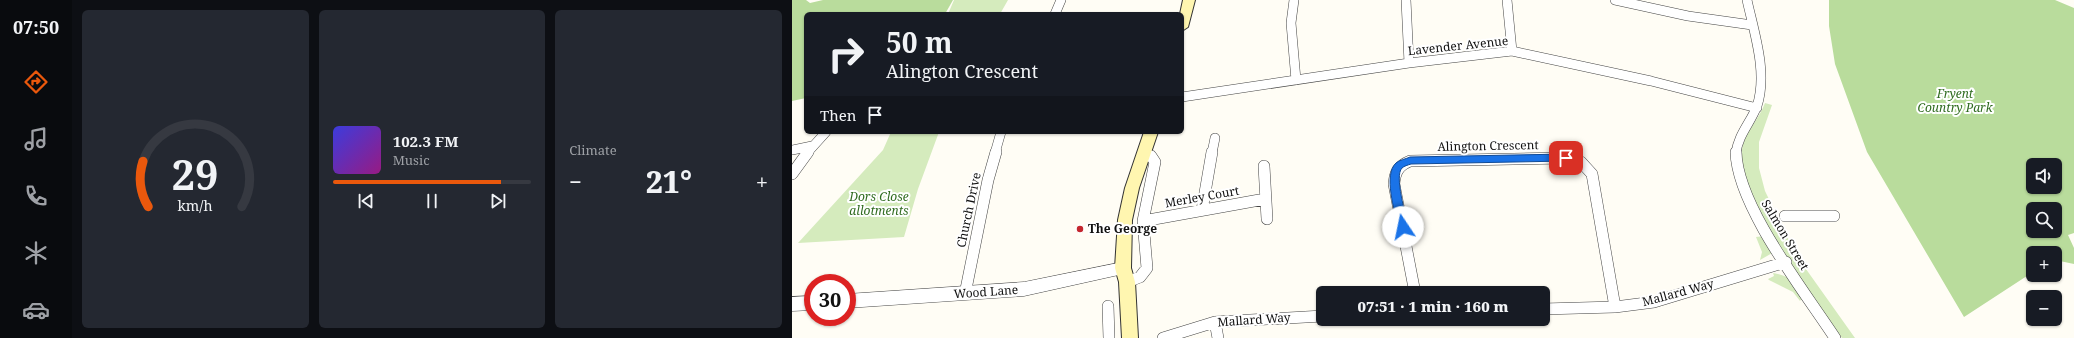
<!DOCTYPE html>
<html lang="en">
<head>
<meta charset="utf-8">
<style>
	body { margin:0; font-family:"Noto Serif",serif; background:#242831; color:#f1f3f6; height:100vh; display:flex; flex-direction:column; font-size:15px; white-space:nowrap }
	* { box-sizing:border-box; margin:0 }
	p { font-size:13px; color:#9ea1a6 }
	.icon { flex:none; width:22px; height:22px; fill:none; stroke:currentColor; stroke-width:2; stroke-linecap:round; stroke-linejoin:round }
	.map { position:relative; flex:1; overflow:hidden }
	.drawer { display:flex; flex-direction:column; gap:10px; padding:10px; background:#0d0f14; width:720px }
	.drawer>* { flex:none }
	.top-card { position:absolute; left:12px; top:12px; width:380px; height:122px; border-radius:6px; box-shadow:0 1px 3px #0004; background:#171b24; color:#f1f3f6; overflow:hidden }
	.buttons { position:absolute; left:1234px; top:158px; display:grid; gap:8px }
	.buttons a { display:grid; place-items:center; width:36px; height:36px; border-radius:6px; background:#171b24; box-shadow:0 1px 3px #0004; font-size:20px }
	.speed { position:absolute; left:12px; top:274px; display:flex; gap:8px; font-size:20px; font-weight:700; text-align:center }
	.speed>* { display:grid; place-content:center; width:52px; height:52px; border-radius:50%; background:#171b24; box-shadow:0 1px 3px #0004; line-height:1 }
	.speed .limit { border:6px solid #d22; background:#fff; color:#111 }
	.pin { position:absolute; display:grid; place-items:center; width:34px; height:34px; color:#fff; margin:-17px; border-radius:8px; box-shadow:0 2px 6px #0006 }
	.me { position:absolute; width:44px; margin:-22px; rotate:349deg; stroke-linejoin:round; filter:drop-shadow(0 0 3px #0008) }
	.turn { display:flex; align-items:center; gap:14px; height:84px; padding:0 16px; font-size:18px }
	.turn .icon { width:52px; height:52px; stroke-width:2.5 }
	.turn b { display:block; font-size:28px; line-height:34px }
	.then { display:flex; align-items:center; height:38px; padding:0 16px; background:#0003; gap:8px; font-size:15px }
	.big { font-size:30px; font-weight:800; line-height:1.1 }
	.drawer .card { flex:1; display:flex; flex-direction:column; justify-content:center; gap:6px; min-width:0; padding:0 14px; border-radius:6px; background:#242831 }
	.drawer .dial { align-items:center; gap:0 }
	.dial svg { height:104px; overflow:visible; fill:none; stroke:#363941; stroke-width:7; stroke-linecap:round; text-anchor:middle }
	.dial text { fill:#f1f3f6; stroke:none }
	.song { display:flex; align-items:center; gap:12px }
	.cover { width:48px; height:48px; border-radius:6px; background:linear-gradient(135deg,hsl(240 70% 55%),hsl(310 70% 35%)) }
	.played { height:4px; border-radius:2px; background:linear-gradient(90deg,#ea580c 85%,#363941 85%) }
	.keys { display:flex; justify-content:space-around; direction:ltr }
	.heat { display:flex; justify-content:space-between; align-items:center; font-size:22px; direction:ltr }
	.drawer .tiles { flex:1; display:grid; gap:10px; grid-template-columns:repeat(3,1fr) }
	.trip { position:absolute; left:524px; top:286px; width:234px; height:40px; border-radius:6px; background:#171b24; box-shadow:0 1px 3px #0004; font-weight:800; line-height:40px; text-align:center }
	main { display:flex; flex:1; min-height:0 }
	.menu { display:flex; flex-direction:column; width:72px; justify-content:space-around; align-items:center; background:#090b0e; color:#9ea1a6 }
	.menu .icon { width:28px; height:28px }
	.menu .selected { color:#ea580c }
	.menu b { font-size:18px; color:#f1f3f6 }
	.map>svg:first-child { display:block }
	.green { fill:#d5ebbd }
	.forest { fill:#b9dc9c; fill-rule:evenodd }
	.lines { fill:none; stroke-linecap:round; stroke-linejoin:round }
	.minor-far1-casing { stroke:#444; stroke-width:10 }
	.minor-casing { stroke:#444; stroke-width:12 }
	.tertiary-casing { stroke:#444; stroke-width:1 }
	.secondary-casing { stroke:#333; stroke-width:2 }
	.minor-far1 { stroke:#fff; stroke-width:9 }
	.minor { stroke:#fff; stroke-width:11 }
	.tertiary { fill:#fff; fill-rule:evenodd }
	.secondary { fill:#fff6b0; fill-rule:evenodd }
	.route { fill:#1a73e8; stroke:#114b97 }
	.poi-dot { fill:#c4262e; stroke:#fff; stroke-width:1.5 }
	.labels { text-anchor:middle; stroke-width:4; stroke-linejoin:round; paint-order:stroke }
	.street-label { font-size:12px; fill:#111; stroke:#fff }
	.park-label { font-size:12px; font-style:italic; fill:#2f6b1f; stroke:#fff }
	.poi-label { font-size:12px; font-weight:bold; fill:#111; stroke:#fff; text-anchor:start }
</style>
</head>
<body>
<main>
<nav class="menu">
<b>07:50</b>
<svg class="icon selected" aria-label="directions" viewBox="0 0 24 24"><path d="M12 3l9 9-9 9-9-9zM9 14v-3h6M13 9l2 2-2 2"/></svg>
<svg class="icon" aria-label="music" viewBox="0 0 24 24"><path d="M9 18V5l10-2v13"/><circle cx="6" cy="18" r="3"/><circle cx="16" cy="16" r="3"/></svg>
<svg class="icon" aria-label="phone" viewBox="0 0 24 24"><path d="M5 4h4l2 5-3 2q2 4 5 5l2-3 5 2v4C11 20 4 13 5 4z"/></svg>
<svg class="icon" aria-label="climate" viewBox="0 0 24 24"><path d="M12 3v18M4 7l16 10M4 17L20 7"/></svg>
<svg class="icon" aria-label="car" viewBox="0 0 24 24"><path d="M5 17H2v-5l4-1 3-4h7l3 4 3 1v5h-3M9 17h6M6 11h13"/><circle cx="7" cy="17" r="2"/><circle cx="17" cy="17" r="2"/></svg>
</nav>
<section class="drawer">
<div class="tiles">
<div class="card dial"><svg viewBox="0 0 100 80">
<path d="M14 69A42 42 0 1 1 86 69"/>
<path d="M14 69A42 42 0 0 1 10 34" stroke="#ea580c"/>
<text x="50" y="56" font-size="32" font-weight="700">29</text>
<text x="50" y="72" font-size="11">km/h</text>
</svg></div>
<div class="card">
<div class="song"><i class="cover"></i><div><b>102.3 FM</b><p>Music</p></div></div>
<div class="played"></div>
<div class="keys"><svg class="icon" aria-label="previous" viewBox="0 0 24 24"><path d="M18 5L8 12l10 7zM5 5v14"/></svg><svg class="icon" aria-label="pause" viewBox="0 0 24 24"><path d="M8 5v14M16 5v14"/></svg><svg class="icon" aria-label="next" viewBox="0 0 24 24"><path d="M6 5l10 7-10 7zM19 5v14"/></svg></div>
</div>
<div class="card"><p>Climate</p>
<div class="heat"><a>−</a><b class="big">21°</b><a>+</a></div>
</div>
</div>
</section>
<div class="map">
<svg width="1282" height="338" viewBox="0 0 1282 338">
	<rect width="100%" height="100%" fill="#fffdf5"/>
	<path class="green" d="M162,0H216L208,14H156Z
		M973,103L980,105L967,142V168L973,191L1004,255L1063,338H1050L1046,333C1020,295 944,193 950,149C953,131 967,120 973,103Z
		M99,132H147L126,189L112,237L6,243L91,150Z
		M972,236L982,252L968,260L970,252L964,237Z
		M981,273C1000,276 1001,282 1010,298L1008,301L1001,292L977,280L976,279L982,276Z"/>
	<path class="forest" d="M0,0H14L18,3L31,0H161L153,14H14V98L0,101Z
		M1037,0H1263L1282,8V233L1276,235L1282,248V264L1263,260V253H1241V272L1172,317L1075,152L1043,64L1037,26ZM1241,165H1263V187H1241ZM1241,209H1263V231H1241Z"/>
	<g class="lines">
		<defs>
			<path id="minor-far1" d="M502,0L499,23L504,80
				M614,0L617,63
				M715,0L720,51
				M823,0L896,16L960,25
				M263,14L269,0
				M390,97L617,63L720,51L859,81L965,108
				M0,150L20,146
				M15,153L34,132
				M203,153L209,132
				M420,153L423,138
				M944,153C946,135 959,122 965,106C976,73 962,32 955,0"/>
			<path id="minor" d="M944,152C945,206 1013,292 1043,338
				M472,166L475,219
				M0,174L16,152
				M410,210L420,152
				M993,216H1042
				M351,221L473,199
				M335,282L348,277L355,268L351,221L363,162L359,156L352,155
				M623,293L602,184C603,172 606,166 618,161L774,158L789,162L800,174L823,307
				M173,294L196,180L204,152
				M316,306L317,338
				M751,309L823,307L862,302L994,262
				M423,322L426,338
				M371,338L423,322L531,316"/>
			<path id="tertiary" d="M331,262L336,264L338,268L336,272L331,274L232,296L55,308V294L232,282Z
				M21,296V310L0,311V297Z"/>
			<path id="secondary" d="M391,0H403L396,27L390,31V14H388Z
				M352,132H366L347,188L340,220L339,268L343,282L346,338H330L327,282L323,268L326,220L333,188Z"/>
		</defs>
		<use href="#minor-far1" class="minor-far1-casing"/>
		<use href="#minor" class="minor-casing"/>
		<use href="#tertiary" class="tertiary-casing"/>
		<use href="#secondary" class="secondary-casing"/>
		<use href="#minor-far1" class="minor-far1"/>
		<use href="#minor" class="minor"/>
		<use href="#tertiary" class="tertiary"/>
		<use href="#secondary" class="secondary"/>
	</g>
	<path class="route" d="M774,154L778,158L774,161L619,164C616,165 612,166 610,168C602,176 614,215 616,227L611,231L606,227C603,211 591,175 604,163C607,160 614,159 618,157Z"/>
	<circle class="poi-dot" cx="288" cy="229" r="4"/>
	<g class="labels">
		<g class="street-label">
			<text transform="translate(666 46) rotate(-6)" y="4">Lavender Avenue</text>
			<text transform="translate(696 146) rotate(-1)" y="4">Alington Crescent</text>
			<text transform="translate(410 197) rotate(-10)" y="4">Merley Court</text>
			<text transform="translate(177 210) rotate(-78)" y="4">Church Drive</text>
			<text transform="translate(993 235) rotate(59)" y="4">Salmon Street</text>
			<text transform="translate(194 292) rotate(-4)" y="4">Wood Lane</text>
			<text transform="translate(886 293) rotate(-15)" y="4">Mallard Way</text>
			<text transform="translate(462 320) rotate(-4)" y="4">Mallard Way</text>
		</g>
		<g class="park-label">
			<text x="1163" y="98">Fryent<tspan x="1163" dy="14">Country Park</tspan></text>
			<text x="87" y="201">Dors Close<tspan x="87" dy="14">allotments</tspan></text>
		</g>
		<g class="poi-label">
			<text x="296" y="233">The George</text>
		</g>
	</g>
</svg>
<div class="buttons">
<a><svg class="icon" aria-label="sound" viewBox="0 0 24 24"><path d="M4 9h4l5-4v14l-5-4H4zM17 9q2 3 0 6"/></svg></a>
<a><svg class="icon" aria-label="search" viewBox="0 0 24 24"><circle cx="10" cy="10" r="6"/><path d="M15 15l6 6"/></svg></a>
<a>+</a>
<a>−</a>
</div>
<div class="speed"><div class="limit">30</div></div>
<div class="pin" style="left:774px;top:158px;background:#d93025"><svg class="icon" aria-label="arrive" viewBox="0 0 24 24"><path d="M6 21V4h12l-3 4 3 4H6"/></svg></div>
<svg class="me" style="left:611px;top:227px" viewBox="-20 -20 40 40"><circle r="19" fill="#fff"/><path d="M0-13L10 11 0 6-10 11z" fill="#1a73e8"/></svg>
<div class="trip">07:51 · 1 min · 160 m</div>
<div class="top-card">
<div class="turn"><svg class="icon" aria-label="right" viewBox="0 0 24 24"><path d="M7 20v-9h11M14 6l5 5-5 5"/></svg><div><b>50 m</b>Alington Crescent</div></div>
<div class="then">Then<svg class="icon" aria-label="arrive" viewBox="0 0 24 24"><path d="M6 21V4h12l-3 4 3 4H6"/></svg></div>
</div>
</div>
</main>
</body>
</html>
